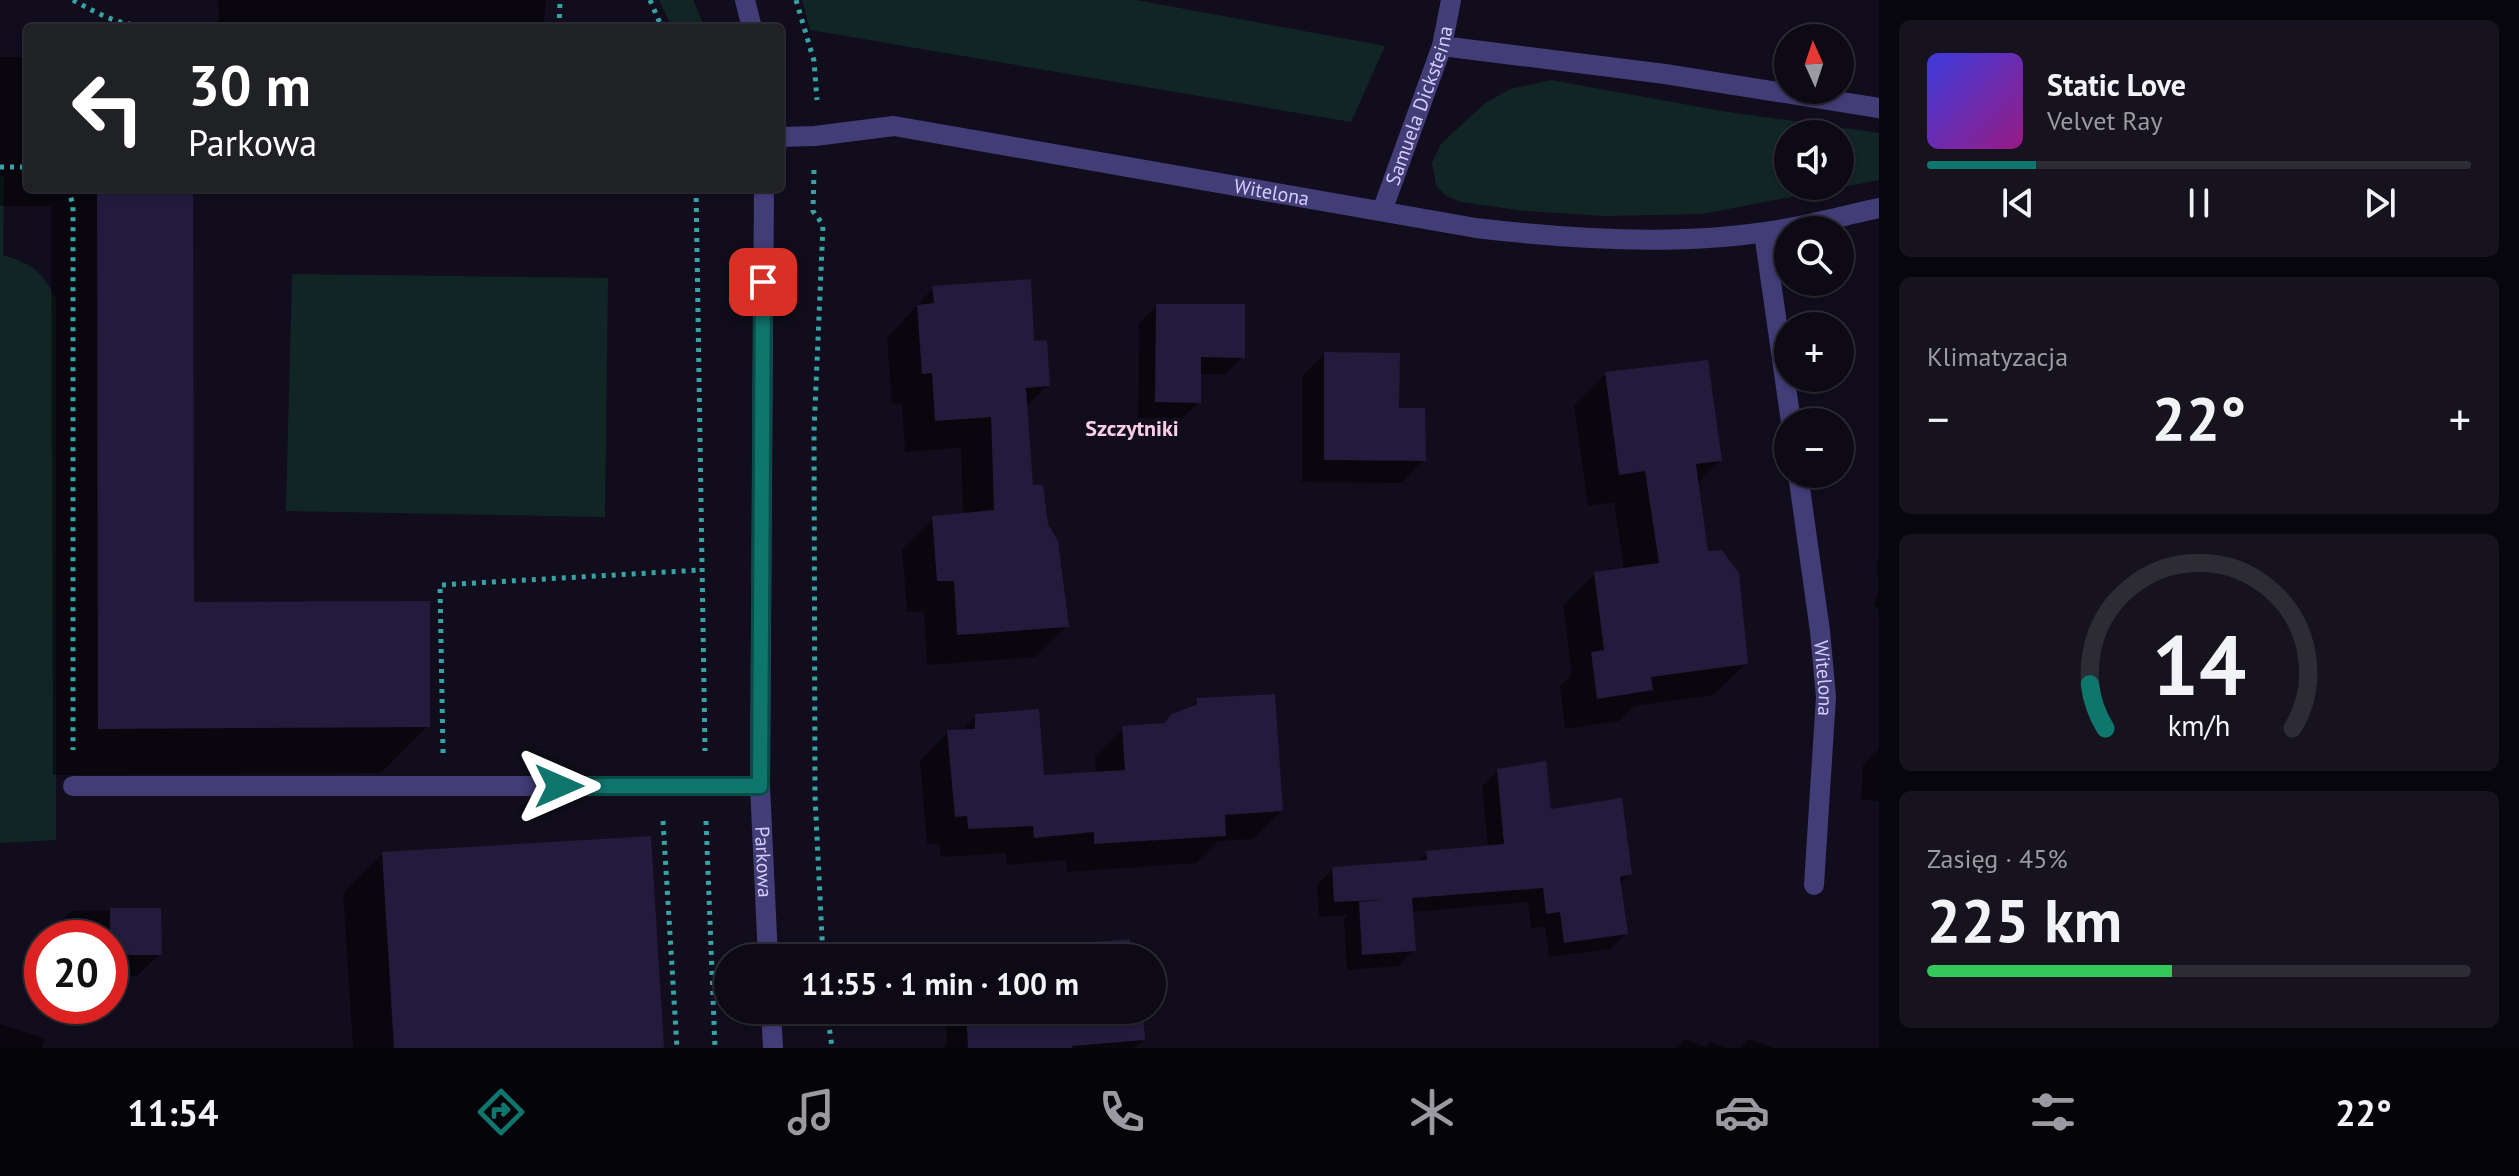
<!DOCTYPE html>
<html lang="pl">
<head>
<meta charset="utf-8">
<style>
	body { margin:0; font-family:"PT Sans",sans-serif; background:#16131e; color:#f1f3f6; height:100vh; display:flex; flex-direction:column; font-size:30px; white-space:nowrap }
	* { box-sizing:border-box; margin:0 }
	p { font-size:26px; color:#9a9aa0 }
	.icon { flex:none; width:44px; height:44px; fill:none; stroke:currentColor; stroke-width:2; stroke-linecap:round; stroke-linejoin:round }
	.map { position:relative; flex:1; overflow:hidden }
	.sheet { display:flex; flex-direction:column; gap:20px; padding:20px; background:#07060c; width:640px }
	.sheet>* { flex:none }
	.top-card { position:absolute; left:24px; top:24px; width:760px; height:168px; border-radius:8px; box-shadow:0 2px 6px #0004,0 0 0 2px #2d2b34; background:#202124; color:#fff; overflow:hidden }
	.needle { width:52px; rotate:357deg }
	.tools { position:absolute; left:1774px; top:24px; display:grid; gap:16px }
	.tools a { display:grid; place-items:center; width:80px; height:80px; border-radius:50%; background:#0d0a15; box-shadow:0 2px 6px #0004,0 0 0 2px #2d2b34; font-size:40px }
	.speed { position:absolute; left:24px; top:920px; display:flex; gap:16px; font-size:40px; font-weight:700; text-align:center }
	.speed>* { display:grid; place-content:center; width:104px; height:104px; border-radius:50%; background:#0d0a15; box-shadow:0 2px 6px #0004,0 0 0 2px #2d2b34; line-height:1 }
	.speed .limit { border:12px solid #d22; background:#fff; color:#111 }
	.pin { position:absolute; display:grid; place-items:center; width:68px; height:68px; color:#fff; margin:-34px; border-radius:16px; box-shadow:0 4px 12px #0006 }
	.me { position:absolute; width:88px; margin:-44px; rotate:90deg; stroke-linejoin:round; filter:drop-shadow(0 0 6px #0008) }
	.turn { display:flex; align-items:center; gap:28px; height:168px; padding:0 32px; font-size:36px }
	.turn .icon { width:104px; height:104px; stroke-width:2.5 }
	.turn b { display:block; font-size:56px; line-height:68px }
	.big { font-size:60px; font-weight:700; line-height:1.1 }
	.sheet .tile { flex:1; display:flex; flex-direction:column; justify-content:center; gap:12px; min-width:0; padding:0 28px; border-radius:12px; background:#16131e }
	.sheet .dial { align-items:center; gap:0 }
	.dial svg { height:208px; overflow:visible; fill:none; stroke:#2d2b34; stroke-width:7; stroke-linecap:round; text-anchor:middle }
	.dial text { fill:#f1f3f6; stroke:none }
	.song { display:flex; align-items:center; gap:24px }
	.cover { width:96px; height:96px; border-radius:12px; background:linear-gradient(135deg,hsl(240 70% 55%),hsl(310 70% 35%)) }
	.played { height:8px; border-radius:4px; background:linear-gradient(90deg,#0f766e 20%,#2d2b34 20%) }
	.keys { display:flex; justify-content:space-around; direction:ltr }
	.heat { display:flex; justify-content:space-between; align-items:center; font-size:44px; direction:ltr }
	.charge { height:12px; border-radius:6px; background:linear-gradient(90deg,#34c759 45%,#2d2b34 0) }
	.trip { position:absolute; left:714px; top:944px; width:452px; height:80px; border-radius:40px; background:#0d0a15; box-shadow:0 2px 6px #0004,0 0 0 2px #2d2b34; font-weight:700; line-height:80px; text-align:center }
	.menu { display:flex; height:128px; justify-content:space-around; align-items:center; background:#050408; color:#9a9aa0 }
	.menu .icon { width:56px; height:56px }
	.menu .selected { color:#0f766e }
	.menu b { font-size:36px; color:#f1f3f6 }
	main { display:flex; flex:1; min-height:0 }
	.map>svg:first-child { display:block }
	.green { fill:#112525; fill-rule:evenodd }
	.shadow { fill:#0007 }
	.building { fill:#231b3b }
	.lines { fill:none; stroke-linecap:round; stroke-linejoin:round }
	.path { stroke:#36a4a5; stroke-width:5; stroke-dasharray:4 6; stroke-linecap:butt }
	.lane { stroke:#423c77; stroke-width:20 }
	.street { stroke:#423c77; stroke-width:20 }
	.route-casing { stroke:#0a4d48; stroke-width:20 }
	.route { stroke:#0f766e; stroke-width:14 }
	.labels { text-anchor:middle; stroke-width:8; stroke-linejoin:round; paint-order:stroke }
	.street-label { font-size:20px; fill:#d5ccfb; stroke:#110d1c }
	.neighbourhood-label { font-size:22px; font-weight:bold; fill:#fbcee8; stroke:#110d1c }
</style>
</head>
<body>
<main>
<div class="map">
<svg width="1879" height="1048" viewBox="0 0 1879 1048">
	<rect width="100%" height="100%" fill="#110d1c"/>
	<path class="green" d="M659,0H693L705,28H672Z
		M802,0H1136L1385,46L1351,122L810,30Z
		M1551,80L1722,111L1879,133V180L1702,214L1605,216L1526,211L1461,202L1446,196L1436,185L1432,163L1441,144L1484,104L1510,89ZM1840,134V186H1788V134Z
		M0,176H4L3,255C34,265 40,270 56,298V840L0,843Z
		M292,274L608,278L605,517L286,511Z"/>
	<path class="shadow" d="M218,0H546L543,28H219Z
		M0,57H28V188H191L192,604L428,726L381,773L53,775L51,206H0Z
		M933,288L1033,343L1048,385L1025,408L1031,487L1067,626L1036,657L927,665L924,611L907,612L902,549L933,518L963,515L961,448L905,452L902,403L892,404L887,338Z
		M1156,306L1243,357L1226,374H1199V402L1182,419L1138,418L1139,323Z
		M1324,354L1397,410L1424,461L1401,483L1302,482V376Z
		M1606,373L1720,461L1697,484L1706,553L1746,663L1714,695L1634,706L1619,721L1565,729L1560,686L1572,674L1563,605L1595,574L1624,570L1614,502L1588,506L1574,405Z
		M1879,559V590L1876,562Z
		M1879,592V611L1873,604Z
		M1197,700L1281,811L1253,839L1218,841L1196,863L1067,872L1066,860L1007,865L1006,853L941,857L939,843L927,844L920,761L948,732H960L976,716L1042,777L1096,774L1095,756L1123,728L1164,725L1188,710Z
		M1879,749V801L1861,800L1863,765Z
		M1498,771L1630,874L1619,884L1626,934L1610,949L1549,957L1545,926L1531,929L1528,902L1411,912L1414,951L1398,966L1347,970L1344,919L1348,915L1319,917L1317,885L1333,869L1416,863L1427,853L1488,847L1482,786Z
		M382,854L662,1048H353L343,893Z
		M159,910L160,954L137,976H110V938H49V933L72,911Z
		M1020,949L1129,958H1011Z
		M957,1010H1141L1143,1040L1135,1048H942L947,1043L946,1024Z
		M0,1024L45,1038L42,1048H0Z
		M1684,1039L1705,1047L1710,1042L1727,1048H1675Z
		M1749,1039L1773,1048H1740Z"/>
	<path class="building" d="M97,188H193L194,602L430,601V727L98,729Z
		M1031,279L1034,341L1047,340L1050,386L1026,388L1033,485H1043L1048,524L1058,541L1069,627L957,635L954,581H937L932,516L994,510L991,417L935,421L932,373L922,374L917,305L934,303L932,286Z
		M1156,304H1245V358L1201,357V403L1155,402Z
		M1324,352L1400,353L1399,408H1425L1426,461L1324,460Z
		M1708,360L1722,461L1696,464L1708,551L1722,550L1739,573L1748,664L1651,677L1653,690L1597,699L1591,652L1604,650L1594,572L1659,563L1645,471L1619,475L1605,372Z
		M1275,694L1283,811L1225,815L1226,836L1094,844V832L1034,838L1033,826L968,829L967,816L955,817L947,730L975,729V714L1039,709L1044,775L1125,770L1122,726L1165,723L1170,715L1197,704L1196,698Z
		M1546,761L1551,809L1622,798L1632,874L1620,877L1628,934L1564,943L1560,912L1546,914L1543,888L1412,898L1416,951L1362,955L1359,902L1382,900L1334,902L1332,867L1427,860L1426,851L1504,844L1497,769Z
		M651,836L664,1048H394L382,852Z
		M110,908H161L162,955H110Z
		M1130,939L1131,956L1139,955L1140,958H1020L1019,948Z
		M966,1010H1143L1145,1040L1072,1046L1073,1048H968Z"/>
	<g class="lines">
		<path class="path" d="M73,0C97,13 117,25 146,26C165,27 186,23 203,28
			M650,0L662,28
			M796,0L814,61L817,100
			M559,28L560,0
			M0,167H28
			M814,170L813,211L823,225L814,431L815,796L823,958
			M68,188L73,205V750
			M696,188L705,751
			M443,753L440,585L701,570
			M663,821L677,1048
			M706,821L715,1048
			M827,1010L832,1048"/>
		<path class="lane" d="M73,786H760"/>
		<g class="street">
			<path d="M745,0L752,28"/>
			<path d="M1442,46L1665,74L1879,108"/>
			<path id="s1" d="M780,137L815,136L894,126L1476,228C1568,239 1673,246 1765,232C1803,227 1841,216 1879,208"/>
			<path id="s2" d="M764,188L760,786L768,958"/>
			<path id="s3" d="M1382,211L1442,46L1451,0"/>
			<path d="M1764,233L1791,422"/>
			<path id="s4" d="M1798,474L1820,631L1826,697L1814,885"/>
			<path d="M771,1010L773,1048"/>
		</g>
	</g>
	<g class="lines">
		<defs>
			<path id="route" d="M559,786H760L763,282"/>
		</defs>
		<use href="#route" class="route-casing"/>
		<use href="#route" class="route"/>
	</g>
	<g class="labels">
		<g class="street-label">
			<text dy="7" stroke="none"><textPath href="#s3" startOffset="112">Samuela Dicksteina</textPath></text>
			<text dy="7" stroke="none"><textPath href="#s1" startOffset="498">Witelona</textPath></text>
			<text dy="7" stroke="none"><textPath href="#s4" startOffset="206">Witelona</textPath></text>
			<text dy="7" stroke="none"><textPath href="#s2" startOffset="674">Parkowa</textPath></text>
		</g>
		<g class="neighbourhood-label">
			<text x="1132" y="436">Szczytniki</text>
		</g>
	</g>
</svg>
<div class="tools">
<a><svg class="needle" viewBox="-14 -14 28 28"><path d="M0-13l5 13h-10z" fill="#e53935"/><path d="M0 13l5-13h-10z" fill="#9a9aa0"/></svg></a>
<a><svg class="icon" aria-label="sound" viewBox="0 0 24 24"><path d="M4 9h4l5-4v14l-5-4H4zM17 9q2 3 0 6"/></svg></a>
<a><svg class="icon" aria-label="search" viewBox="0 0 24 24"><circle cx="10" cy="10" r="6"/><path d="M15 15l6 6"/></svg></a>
<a>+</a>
<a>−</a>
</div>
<div class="speed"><div class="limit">20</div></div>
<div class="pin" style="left:763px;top:282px;background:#d93025"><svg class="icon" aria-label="arrive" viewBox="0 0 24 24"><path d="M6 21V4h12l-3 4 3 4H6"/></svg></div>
<svg class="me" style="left:559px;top:786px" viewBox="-20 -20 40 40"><path d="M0-17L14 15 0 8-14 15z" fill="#0f766e" stroke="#fff" stroke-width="4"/></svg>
<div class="trip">11:55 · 1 min · 100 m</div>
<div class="top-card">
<div class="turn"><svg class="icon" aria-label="left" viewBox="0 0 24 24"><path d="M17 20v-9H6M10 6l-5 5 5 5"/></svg><div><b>30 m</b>Parkowa</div></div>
</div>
</div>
<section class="sheet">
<div class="tile">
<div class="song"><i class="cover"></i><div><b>Static Love</b><p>Velvet Ray</p></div></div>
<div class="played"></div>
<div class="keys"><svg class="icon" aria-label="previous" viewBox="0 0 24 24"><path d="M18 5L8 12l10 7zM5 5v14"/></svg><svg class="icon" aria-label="pause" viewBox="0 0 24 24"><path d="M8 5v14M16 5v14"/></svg><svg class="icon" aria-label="next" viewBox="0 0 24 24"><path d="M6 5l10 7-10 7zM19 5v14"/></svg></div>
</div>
<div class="tile"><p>Klimatyzacja</p>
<div class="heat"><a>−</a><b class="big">22°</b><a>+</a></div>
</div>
<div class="tile dial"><svg viewBox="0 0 100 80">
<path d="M14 69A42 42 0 1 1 86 69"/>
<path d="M14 69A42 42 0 0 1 8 52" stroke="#0f766e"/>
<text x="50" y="56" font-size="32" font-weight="700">14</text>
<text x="50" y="72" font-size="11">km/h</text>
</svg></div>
<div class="tile"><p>Zasięg · 45%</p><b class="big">225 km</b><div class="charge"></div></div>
</section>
</main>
<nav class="menu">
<b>11:54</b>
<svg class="icon selected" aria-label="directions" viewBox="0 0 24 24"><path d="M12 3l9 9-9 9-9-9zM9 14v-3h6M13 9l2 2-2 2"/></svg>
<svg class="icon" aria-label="music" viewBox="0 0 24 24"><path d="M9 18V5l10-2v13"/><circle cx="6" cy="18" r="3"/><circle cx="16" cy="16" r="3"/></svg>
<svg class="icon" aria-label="phone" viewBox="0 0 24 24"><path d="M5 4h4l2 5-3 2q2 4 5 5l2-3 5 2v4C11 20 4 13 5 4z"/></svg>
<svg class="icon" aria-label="climate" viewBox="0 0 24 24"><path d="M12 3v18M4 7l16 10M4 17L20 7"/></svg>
<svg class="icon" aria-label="car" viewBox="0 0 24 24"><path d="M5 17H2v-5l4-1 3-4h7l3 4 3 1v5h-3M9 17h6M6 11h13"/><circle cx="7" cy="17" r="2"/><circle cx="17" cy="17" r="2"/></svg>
<svg class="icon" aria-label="filters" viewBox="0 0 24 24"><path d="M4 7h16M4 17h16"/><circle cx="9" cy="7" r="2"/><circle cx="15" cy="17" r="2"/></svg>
<b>22°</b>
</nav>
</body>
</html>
